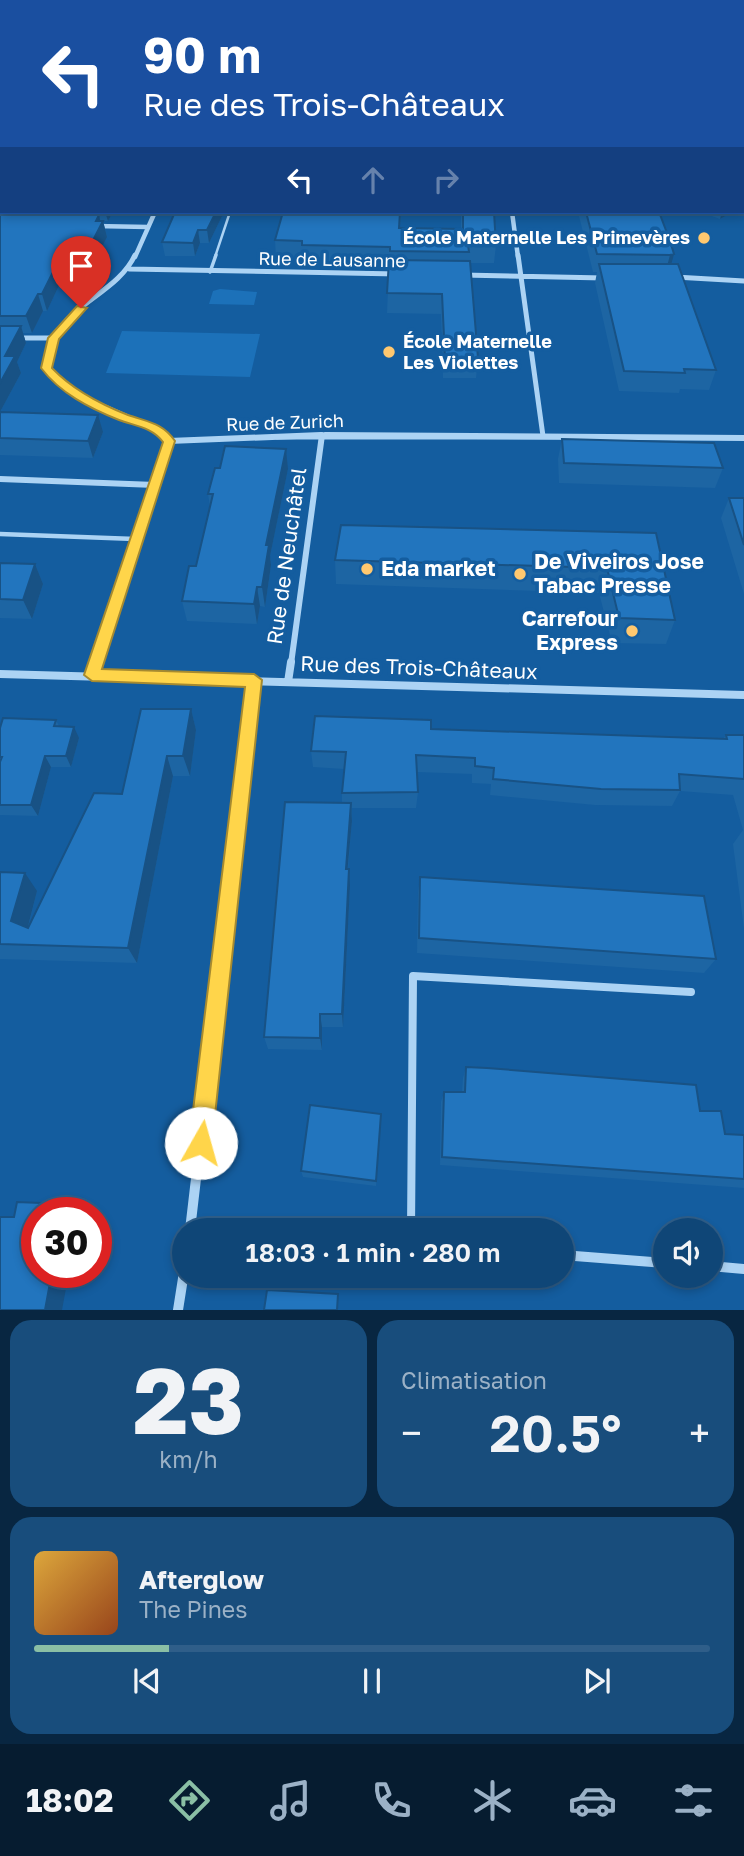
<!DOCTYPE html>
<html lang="fr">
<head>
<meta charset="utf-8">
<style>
	body { margin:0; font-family:"Golos Text",sans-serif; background:#184d7c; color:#f1f3f6; height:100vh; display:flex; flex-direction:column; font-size:26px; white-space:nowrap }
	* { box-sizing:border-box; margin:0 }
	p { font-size:23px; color:#9bb1c6 }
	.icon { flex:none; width:38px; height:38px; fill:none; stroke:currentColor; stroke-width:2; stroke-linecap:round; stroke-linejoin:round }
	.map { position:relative; height:1310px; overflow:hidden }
	.details { display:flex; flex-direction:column; gap:10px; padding:10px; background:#082641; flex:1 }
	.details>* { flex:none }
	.guide { position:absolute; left:0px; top:0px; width:746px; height:214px; box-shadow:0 4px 10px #0003,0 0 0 2px #2f5e89; background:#1a4fa0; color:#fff; overflow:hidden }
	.controls { position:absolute; left:653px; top:1218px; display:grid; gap:14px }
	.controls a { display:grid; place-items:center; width:70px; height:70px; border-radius:50%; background:#0f4677; box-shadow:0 4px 10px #0003,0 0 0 2px #2f5e89; font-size:35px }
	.speed { position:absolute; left:21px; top:1197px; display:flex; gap:14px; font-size:35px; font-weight:700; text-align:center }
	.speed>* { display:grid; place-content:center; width:91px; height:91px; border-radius:50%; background:#0f4677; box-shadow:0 4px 10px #0003,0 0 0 2px #2f5e89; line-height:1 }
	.speed .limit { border:10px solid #d22; background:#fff; color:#111 }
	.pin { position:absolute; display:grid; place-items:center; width:60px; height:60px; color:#fff; margin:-72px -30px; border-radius:50% 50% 50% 0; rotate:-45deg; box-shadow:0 0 7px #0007 }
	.pin .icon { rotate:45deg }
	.me { position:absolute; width:77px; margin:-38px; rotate:7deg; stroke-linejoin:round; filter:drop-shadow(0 0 5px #0008) }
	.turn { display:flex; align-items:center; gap:24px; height:147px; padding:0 28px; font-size:32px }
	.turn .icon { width:91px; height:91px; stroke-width:2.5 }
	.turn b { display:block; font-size:49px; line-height:60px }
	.lanes { display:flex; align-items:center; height:66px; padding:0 28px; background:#0003; justify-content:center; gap:35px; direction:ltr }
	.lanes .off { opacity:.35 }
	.big { font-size:52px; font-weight:600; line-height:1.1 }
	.details .widget { flex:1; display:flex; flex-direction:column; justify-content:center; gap:10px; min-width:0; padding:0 24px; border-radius:21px; background:#184d7c }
	.details .dial { align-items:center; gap:0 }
	.dial b { font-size:91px; line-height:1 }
	.song { display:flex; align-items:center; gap:21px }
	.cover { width:84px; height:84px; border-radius:10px; background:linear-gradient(135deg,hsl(40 70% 55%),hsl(20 70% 35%)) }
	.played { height:7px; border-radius:4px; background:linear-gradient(90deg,#8abfa5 20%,#2f5e89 20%) }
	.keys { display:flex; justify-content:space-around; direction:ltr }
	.heat { display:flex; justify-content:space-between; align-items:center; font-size:38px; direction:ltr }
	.details .tiles { flex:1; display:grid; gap:10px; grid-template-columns:1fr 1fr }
	.widget:last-child { grid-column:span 2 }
	.trip { position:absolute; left:172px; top:1218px; width:402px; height:70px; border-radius:35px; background:#0f4677; box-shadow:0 4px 10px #0003,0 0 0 2px #2f5e89; font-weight:600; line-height:70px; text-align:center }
	.tabs { display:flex; height:112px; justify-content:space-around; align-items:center; background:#061c30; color:#9bb1c6 }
	.tabs .icon { width:49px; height:49px }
	.tabs .on { color:#8abfa5 }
	.tabs b { font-size:32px; color:#f1f3f6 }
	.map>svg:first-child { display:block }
	.green { fill:#1c71b9 }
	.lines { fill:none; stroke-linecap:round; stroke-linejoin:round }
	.lane-far3 { stroke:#acd3f4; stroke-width:2.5 }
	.lane-far2 { stroke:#acd3f4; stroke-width:3.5 }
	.lane-far1 { stroke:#acd3f4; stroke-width:4.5 }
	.lane { stroke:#acd3f4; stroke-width:8 }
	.street-far5 { stroke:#acd3f4; stroke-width:3.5 }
	.street-far4 { stroke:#acd3f4; stroke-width:4.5 }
	.street-far3 { stroke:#acd3f4; stroke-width:5 }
	.street-far2 { stroke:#acd3f4; stroke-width:6 }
	.street-far1 { stroke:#acd3f4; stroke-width:8 }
	.street { stroke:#acd3f4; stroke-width:10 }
	.wall { fill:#1d65a3 }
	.shaded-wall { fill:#185285 }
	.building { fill:#2275be; stroke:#185285; stroke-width:2 }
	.route { fill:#ffd54a; stroke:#a68a30; stroke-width:2 }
	.poi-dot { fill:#ffc86f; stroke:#145d9f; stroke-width:2.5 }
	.labels { text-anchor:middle; stroke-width:7; stroke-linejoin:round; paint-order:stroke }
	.far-poi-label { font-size:18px; font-weight:bold; fill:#fff; stroke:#145d9f; text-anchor:end }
	.far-street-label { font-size:18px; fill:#fff; stroke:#145d9f }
	.street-label { font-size:21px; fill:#fff; stroke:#145d9f }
	.poi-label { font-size:21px; font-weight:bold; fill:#fff; stroke:#145d9f; text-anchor:start }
</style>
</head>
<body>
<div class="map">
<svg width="744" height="1310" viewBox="0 0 744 1310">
	<rect width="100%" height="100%" fill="#145d9f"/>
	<path class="green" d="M220,289L257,292L254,305L209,304L213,291Z
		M122,331L260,334L250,377L106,373Z"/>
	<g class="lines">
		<path class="lane-far3" d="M215,257L230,212"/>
		<path class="lane-far2" d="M210,272L216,255"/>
		<path class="lane-far1" d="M0,534L135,539"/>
		<path class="lane" d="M411,1230L413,976L691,992"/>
		<path class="street-far5" d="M0,63L2,61"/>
		<path class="street-far4" d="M512,212L518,257
			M95,226L148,227
			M135,257L155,212"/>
		<path class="street-far3" d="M135,255C119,290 74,302 55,336C50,345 49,358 46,368L80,396L153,428L165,437
			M518,255L543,436
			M129,269L398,274
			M462,275L604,278
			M675,277L744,281
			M0,338H54
			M277,437H572"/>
		<path class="street-far2" d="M163,435L169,441
			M325,435L744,438
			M169,441L321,435
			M0,479L155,485
			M96,664L169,441
			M291,664L322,435"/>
		<path class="street-far1" d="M0,674L744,695
			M92,675L96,662
			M288,682L291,662
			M223,950L254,680"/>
		<path class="street" d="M191,1224L263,1230
			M190,1230L223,948
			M562,1255L665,1263
			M710,1266L744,1269
			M178,1310L184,1272"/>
	</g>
	<path class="wall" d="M0,0H212V1L2,2V15H0Z
		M729,0H744V17V2H730Z
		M2,81V212H113L108,221H103L107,237L93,265L69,264L47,311H43L32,333H23L26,343L17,362L21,373L0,412V83Z
		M224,212L209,243H200L195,256H165L162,242Z
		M283,212H401L400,228L461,229V212H498V213H494L496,245L494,263H470L478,358L476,378H443L441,314L387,313L389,265L303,263V259L276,258L275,240Z
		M578,212H659L667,233L665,240L670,241L672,264L716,370L709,390L680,389L679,393L619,391L595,283L597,272H593Z
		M701,212H733L720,219Z
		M0,412L103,432L93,458L0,455Z
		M562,439L723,468L715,488L559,483L558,459Z
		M288,469L270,556L271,565L265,607L260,606L257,624L187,621L182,601L196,566L210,507L208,494Z
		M729,498H744V594L721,518Z
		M656,533L675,620L666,644L612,643L599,593L336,584L335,560Z
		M0,563L35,564L43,584L32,619L0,618Z
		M191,709L196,730L190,776H173L137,963L0,959V872L37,891L28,928L122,794Z
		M56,720L59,726L79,738L71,767H51L38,816L0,815V728Z
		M431,729L723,739L726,735H744V929L733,844L743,830L733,795L680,791L672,806L595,805L490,795L491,784L472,783V774L417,772L418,792L416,808H352V821L348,869H349L350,885L343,1027H322V1050L268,1049L264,1037L342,803V793L344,769L313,767L311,751Z
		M420,877L716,959L704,973L417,953L418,892Z
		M466,1067L700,1111L725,1134L744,1135V1188L440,1165L441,1102L444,1092H462L463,1078Z
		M381,1114L376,1186L303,1177L301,1171Z"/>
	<path class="shaded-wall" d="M105,212H113L108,221Z
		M216,212H224L209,243L207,230Z
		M722,212H733L720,219Z
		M99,215L101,224L103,221L107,237L93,265L89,248L96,221Z
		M198,230L200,243L195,256L193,243Z
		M667,233L662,251L653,240Z
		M65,248L69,264L47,311L42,294Z
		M674,254L669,273L665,274L670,255Z
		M38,294L43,311L32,333L26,316Z
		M21,326L26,343L17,362L21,373L0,412V383L5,356Z
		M98,415L103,432L93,458L88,441Z
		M286,449L288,469L270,556L271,565L265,607L262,587L266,545Z
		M35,564L43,584L32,619L23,600Z
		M257,587L260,606L257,624L254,604Z
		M191,709L196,730L190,776L183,756Z
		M74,727L79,738L71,767L66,756Z
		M45,756L51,767L38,816L31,805Z
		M167,756L173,776L137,963L128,948Z
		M351,803L352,821L346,885V869Z
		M349,869L350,885L343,1027L342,1014Z
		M25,873L37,891L25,938L11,921Z
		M320,1014L322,1027V1050L320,1038Z
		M65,1204L80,1212V1213H63Z
		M52,1272H69L62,1310H45Z"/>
	<path class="building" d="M0,0H205L204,2H0Z
		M431,0H642L643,2H431Z
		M2,81V203H0V83Z
		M175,212H216L207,230H198L193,243L162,242Z
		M283,212H400L399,228L463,229V212H494L496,245H468L469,252L390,251V247L302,245V241L275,240Z
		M586,212H659L667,233L653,240L670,241L674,254L670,255L597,254Z
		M0,213L99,215L96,221H103L89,248H65L42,294H38L26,316H0Z
		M389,260L470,261L478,358H445L442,294L387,293Z
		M599,264H678L716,370L684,369L685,373L624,371Z
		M0,326H21L5,356H15L0,383Z
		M0,412L98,415L88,441L0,438Z
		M562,439L714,443L723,468L564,463Z
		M225,446L286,449L266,545H269L262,587H257L254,604L182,601L189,566H196L213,494H208L215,468H220Z
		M729,498H744V545Z
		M341,525L656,533L675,620L619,618L607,568L335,560Z
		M0,563L35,564L23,600L0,599Z
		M141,709H191L183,756H167L128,948L0,944V872L25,873L11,921L28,928L94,793L122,794Z
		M315,716L431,720V729L727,739L726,735H744V780V779L679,774L680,790L601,789L493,779L494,768L475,766V758L416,755L418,792L342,793L346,752L311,751Z
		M3,718L56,720L54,726L74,727L66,756H45L31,805H0V762L2,757H0V728Z
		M285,802L351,803L346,869H349L342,1014H320V1038L264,1037Z
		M420,877L704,896L716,959L419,938Z
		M466,1067L487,1068L696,1085L700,1111H721L725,1134L744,1135V1179L442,1157L444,1092H465Z
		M310,1105L381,1114L376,1181L301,1171Z
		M17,1202L65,1204L63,1213H37V1272H52L45,1310H0V1217H14Z
		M267,1290L338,1294L337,1310H264Z"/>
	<path class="route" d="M77,306L87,308L59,339L52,368C73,390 100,404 128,415C148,422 163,423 175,441L102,669L254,674L262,680L212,1143L209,1151L201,1154L193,1151L189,1143L245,687L92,681L84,675L163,442C152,427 135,426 119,420C89,408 60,393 41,368L48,338Z"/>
	<g class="poi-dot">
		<circle cx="704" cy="238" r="7"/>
		<circle cx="389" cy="352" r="7"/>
		<circle cx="367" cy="569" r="7"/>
		<circle cx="520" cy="574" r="7"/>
		<circle cx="632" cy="631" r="7"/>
	</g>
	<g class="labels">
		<g class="far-poi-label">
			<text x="690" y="244">École Maternelle Les Primevères</text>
			<text x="403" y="348" text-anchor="start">École Maternelle<tspan x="403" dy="21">Les Violettes</tspan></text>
		</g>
		<g class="far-street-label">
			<text transform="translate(332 260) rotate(1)" y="6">Rue de Lausanne</text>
			<text transform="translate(285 423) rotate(-2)" y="6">Rue de Zurich</text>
		</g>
		<g class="street-label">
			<text transform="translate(287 556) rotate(-82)" y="7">Rue de Neuchâtel</text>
			<text transform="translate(419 668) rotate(2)" y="7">Rue des Trois-Châteaux</text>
		</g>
		<g class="poi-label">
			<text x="534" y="569">De Viveiros Jose<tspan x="534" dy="24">Tabac Presse</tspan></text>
			<text x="381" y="576">Eda market</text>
			<text x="618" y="626" text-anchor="end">Carrefour<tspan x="618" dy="24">Express</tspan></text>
		</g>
	</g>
</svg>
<div class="controls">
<a><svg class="icon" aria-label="sound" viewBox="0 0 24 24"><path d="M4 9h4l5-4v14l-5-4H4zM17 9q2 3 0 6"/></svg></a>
</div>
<div class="speed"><div class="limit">30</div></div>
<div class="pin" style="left:81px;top:308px;background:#d93025"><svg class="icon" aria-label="arrive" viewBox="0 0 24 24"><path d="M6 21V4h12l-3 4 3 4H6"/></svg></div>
<svg class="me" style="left:201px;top:1143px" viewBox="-20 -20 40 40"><circle r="19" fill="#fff"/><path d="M0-13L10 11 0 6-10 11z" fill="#ffd54a"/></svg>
<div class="trip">18:03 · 1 min · 280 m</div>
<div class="guide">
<div class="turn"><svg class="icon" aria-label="left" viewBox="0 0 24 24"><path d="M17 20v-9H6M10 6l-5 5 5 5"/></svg><div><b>90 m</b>Rue des Trois-Châteaux</div></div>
<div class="lanes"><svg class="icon" aria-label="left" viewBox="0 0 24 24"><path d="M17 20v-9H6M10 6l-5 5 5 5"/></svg><svg class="icon off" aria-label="ahead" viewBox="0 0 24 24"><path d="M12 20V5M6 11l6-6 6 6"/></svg><svg class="icon off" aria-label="right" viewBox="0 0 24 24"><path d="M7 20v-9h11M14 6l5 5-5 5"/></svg></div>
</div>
</div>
<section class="details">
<div class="tiles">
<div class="widget dial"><b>23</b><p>km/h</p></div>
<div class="widget"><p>Climatisation</p>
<div class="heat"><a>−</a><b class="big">20.5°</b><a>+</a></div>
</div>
<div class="widget">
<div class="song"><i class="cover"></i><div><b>Afterglow</b><p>The Pines</p></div></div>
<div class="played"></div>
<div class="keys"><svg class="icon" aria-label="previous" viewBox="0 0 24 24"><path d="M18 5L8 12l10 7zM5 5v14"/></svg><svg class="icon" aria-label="pause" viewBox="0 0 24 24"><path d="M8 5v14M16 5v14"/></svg><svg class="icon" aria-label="next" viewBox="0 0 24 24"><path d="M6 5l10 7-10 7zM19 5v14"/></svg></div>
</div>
</div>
</section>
<nav class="tabs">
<b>18:02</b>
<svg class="icon on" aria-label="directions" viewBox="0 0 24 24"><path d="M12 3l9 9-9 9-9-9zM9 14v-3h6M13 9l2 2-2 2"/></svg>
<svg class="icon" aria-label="music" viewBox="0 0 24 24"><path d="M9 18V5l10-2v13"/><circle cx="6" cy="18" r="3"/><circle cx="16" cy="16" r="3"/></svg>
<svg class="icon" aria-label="phone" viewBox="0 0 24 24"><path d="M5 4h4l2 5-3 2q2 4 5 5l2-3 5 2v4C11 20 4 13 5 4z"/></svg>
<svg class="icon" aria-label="climate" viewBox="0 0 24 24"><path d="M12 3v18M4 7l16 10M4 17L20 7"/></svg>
<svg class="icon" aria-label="car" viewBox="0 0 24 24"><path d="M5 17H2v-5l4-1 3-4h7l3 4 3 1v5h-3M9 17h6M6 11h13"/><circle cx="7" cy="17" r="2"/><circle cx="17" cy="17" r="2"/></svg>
<svg class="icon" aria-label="filters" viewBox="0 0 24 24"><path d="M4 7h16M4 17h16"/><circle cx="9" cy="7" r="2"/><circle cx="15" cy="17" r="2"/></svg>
</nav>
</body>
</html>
